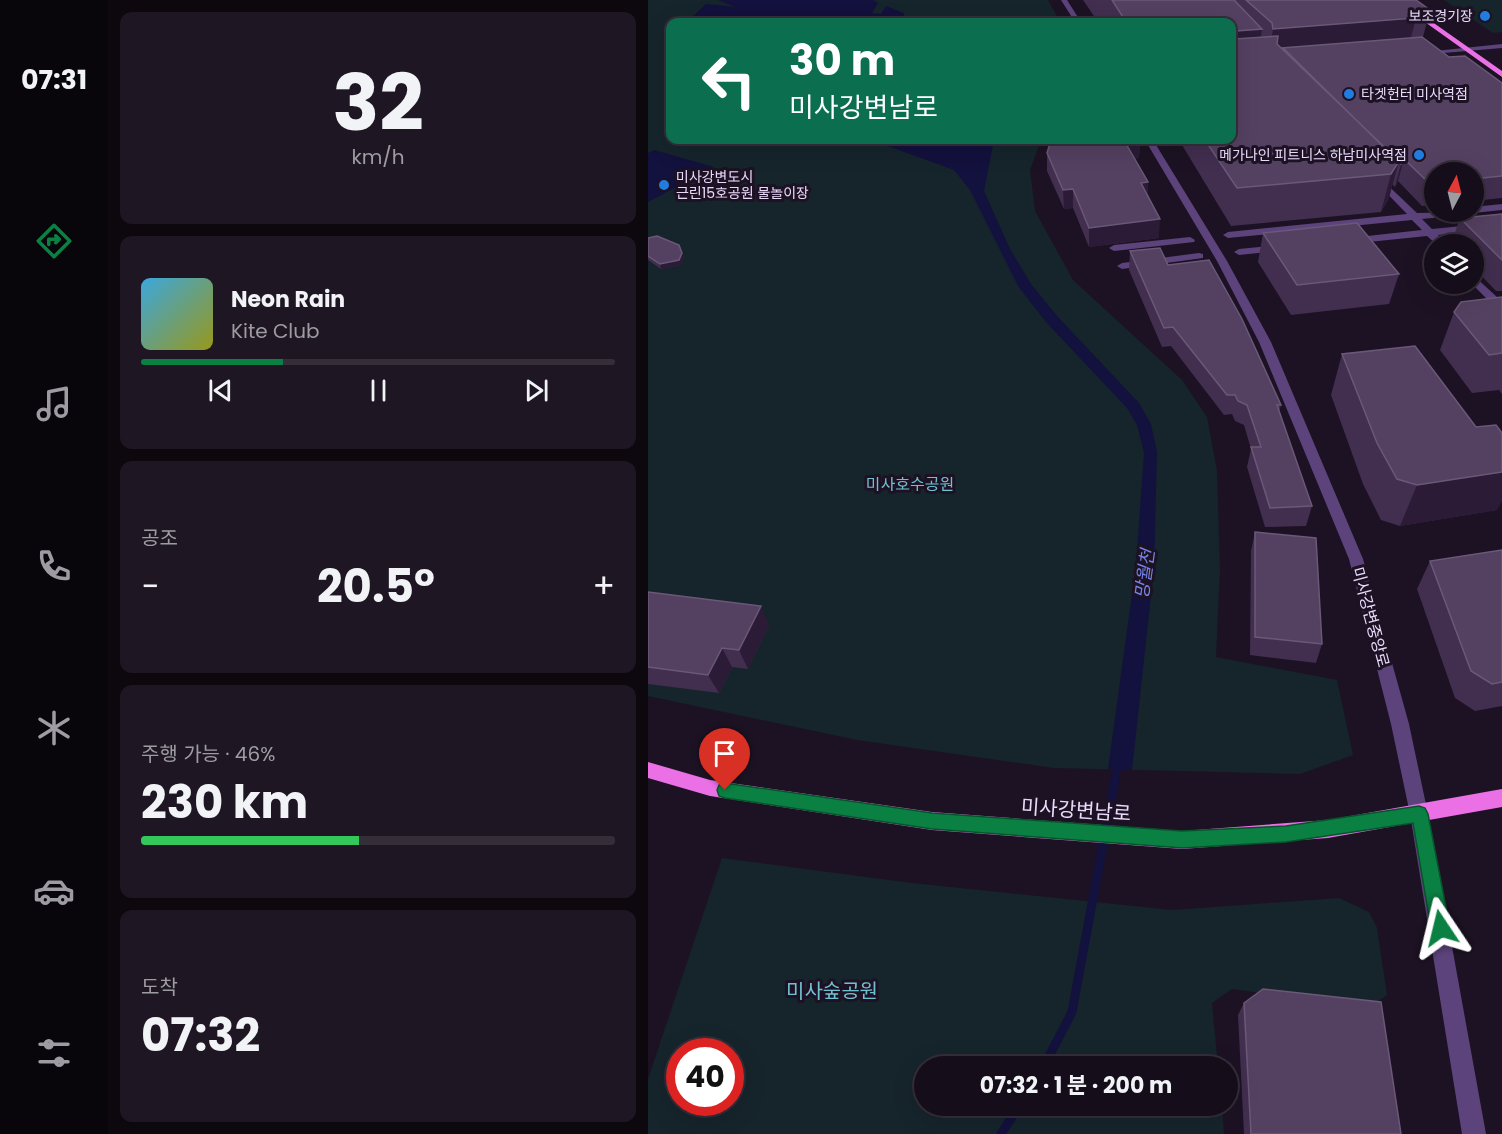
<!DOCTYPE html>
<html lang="ko">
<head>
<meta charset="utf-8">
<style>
	body { margin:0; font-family:Poppins,"Noto Sans KR",sans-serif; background:#1e1723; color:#f1f3f6; height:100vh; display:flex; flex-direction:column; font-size:22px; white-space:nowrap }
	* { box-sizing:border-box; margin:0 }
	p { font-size:20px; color:#9d9ca2 }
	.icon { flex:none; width:33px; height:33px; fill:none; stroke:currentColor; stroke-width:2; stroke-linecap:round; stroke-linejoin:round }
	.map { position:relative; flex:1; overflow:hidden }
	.details { display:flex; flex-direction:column; gap:12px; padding:12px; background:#0c080e; width:540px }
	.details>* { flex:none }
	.top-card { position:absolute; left:18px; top:18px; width:570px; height:126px; border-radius:12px; box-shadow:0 6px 24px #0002,0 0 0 2px #342e39; background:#0b6e4f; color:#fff; overflow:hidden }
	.needle { width:39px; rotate:7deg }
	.buttons { position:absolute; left:776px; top:162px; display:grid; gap:12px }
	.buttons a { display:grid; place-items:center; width:60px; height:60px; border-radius:50%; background:#150e1a; box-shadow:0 6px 24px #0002,0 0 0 2px #342e39; font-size:30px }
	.speed { position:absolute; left:18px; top:1038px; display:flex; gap:12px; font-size:30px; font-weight:700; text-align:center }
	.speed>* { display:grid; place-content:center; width:78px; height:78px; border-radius:50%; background:#150e1a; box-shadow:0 6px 24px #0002,0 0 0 2px #342e39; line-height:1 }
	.speed .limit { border:9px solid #d22; background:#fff; color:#111 }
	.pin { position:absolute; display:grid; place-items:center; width:51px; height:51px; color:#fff; margin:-62px -26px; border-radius:50% 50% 50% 0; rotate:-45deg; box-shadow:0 0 6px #0007 }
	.pin .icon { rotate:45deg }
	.me { position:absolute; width:66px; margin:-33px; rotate:350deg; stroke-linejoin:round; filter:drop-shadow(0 0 4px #0008) }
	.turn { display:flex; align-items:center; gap:21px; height:126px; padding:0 24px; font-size:27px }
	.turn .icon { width:78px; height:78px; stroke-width:2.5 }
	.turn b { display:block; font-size:42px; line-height:51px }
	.big { font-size:45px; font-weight:700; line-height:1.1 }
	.details .widget { flex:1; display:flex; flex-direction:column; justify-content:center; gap:9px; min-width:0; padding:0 21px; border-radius:12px; background:#1e1723 }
	.details .dial { align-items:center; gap:0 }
	.dial b { font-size:78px; line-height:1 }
	.song { display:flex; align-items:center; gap:18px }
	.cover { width:72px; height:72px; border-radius:9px; background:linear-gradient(135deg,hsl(200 70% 55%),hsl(60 70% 35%)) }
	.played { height:6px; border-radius:3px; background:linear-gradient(90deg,#0b8043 30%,#342e39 30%) }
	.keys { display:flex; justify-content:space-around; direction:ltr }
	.heat { display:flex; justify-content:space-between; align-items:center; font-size:33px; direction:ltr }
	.charge { height:9px; border-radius:4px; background:linear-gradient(90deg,#34c759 46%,#342e39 0) }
	.trip { position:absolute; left:266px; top:1056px; width:324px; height:60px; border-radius:30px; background:#150e1a; box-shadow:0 6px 24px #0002,0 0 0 2px #342e39; font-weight:700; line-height:60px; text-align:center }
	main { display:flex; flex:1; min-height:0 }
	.dock { display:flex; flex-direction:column; width:108px; justify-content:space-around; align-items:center; background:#08060a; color:#9d9ca2 }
	.dock .icon { width:42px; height:42px }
	.dock .active { color:#0b8043 }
	.dock b { font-size:27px; color:#f1f3f6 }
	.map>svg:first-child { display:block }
	.green { fill:#16242c; fill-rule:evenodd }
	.water { fill:#13113d }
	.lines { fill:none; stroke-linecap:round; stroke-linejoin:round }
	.stream-far1 { stroke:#13113d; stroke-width:8 }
	.stream { stroke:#13113d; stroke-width:9 }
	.minor { fill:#5d437c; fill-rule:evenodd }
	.major { fill:#eb70e6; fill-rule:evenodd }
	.wall { fill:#422e4f }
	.shaded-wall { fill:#2b1b36 }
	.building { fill:#544061; stroke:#6b5879; stroke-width:1.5 }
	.route { fill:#0b8043; stroke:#07532c; stroke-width:1.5 }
	.poi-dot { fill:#207ddf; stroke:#1c1223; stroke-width:2 }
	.labels { text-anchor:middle; stroke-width:6; stroke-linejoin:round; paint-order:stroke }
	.far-poi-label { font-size:14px; fill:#eadafa; stroke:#1c1223; text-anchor:end }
	.park-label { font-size:16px; fill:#6fc0d0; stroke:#1c1223 }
	.street-label { font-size:16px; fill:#eadafa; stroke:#1c1223 }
	.water-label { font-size:18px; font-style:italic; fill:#7685eb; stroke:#1c1223 }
	.near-street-label { font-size:20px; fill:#eadafa; stroke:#1c1223 }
	.near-park-label { font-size:20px; fill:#6fc0d0; stroke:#1c1223 }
</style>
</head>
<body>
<main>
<nav class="dock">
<b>07:31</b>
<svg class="icon active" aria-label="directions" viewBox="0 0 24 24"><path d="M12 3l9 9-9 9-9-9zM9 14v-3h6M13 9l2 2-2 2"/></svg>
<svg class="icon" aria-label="music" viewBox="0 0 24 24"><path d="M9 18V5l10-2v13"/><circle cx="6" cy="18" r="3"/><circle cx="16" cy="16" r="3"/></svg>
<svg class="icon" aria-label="phone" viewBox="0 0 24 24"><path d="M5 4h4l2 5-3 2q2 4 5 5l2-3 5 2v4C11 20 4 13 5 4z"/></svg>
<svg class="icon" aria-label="climate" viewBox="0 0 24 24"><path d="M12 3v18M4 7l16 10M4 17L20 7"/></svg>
<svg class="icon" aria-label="car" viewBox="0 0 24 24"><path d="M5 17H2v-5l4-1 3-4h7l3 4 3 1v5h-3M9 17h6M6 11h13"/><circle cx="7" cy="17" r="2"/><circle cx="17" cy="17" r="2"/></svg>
<svg class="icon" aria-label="filters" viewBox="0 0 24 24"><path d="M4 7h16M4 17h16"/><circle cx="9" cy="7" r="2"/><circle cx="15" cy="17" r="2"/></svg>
</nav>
<section class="details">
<div class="widget dial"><b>32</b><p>km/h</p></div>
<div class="widget">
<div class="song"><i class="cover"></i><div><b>Neon Rain</b><p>Kite Club</p></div></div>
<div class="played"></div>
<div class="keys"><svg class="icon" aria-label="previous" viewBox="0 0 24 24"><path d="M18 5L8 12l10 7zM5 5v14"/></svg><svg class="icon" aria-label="pause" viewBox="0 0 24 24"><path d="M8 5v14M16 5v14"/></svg><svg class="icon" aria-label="next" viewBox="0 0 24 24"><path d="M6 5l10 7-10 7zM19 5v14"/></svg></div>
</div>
<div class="widget"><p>공조</p>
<div class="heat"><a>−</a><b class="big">20.5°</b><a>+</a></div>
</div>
<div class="widget"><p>주행 가능 · 46%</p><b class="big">230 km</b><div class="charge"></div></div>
<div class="widget"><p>도착</p><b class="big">07:32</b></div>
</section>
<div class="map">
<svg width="854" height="1134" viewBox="0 0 854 1134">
	<rect width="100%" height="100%" fill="#1c1223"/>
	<path class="green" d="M0,0H400L412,22H22V140H393L382,170L387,211L425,280L534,380L559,417L569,471L572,570L568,657L689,680L705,755L652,774L406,768L209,740L0,696Z
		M796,0H854V32L845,33Z
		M74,858L264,883L524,910L691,898L721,912L729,928L739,995L721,1008L584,989L564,1003L570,1066H276V1106H574L576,1134H0V1079ZM32,1052H82V1102H32Z"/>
	<path class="water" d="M70,0H225L230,3L224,13L233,14L238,6L256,13V16L281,22H39L58,4L88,7Z
		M223,140H346L336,191L362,249L383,284L409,316L491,403L503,424L509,452L506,568L484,770L460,769L488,565L496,453L489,425L479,408L398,322L370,286L322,190L306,170Z
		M6,150L66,167L0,202V153Z"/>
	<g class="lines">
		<path class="stream-far1" d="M467,781L470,762"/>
		<path class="stream" d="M396,1066L424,1012L467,779
			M353,1134L371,1106"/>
		<path class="minor" d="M413,0H419L433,22H427Z
			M854,44V48L772,55L768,53Z
			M497,140H505L579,261L623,342L715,559L761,724L780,814L838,1134H814L762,814L743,724L701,559L611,342L569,261Z
			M730,176L769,213L817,212L812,215L774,219L784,229L854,222V228L790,235L798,244H788L779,236L701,244L696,241L701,238L774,230L764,220L580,238L575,235L580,232L759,214L727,181L725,179Z
			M854,204V210L825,213L821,212H825V207Z
			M542,237L547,240L546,242L466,251L461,248L466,245Z
			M633,245L637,246V250L591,255L586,252L591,249Z
			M551,253L555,254V258L474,269L469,266L474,263Z
			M825,275L849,297V301H841L824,284Z"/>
		<path class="major" d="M746,0H753L854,71V77Z
			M0,762L62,780L284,812L534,831L680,820L854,789V807L680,838L534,849L284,830L62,796L0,778Z"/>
	</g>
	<path class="wall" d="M435,0H768L782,10L775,37L801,57L854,83V198L825,201V172H786V205L774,206L750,181L747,187L744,184L741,198L733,212L583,226L531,140H584V22H450Z
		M492,141L491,158L486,159L500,182L499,195L511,238L441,247L425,208L416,209L399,171V153Z
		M854,214V291H848L825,267V244H803L812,218Z
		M615,233L751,274L741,304L643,315L610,262Z
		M0,238L36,257L33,265L13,269L0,260Z
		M482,251L520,265L633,405L631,412L664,506L658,526L617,527L599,467L603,449L596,425L587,421L584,414L576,415L523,346L514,347L481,270Z
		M854,297V394L851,390L824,393L792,350L806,312Z
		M694,354L849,510L752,526L733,520L715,484L683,395Z
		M607,532L674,644L668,663L602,655L603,551Z
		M854,550V706L827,711L807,698L769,589L782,561Z
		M0,592L121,625L100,669L84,667L71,693L0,684Z
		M596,1003L753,1134H596L590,1015Z"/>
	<path class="shaded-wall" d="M768,18L760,49L630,48L620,61L625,29Z
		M614,29L610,62L584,64L588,31Z
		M492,141L491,158L476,160L477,142Z
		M756,159L750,181L747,187L753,164Z
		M751,161L741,198L733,212L743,174Z
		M500,182L499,200L493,183Z
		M425,189V208L416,209L415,190Z
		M512,219L511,238L441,247V228Z
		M34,253L36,257L33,265L13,269L12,264Z
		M854,472V501L849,510L752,526L769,485Z
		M113,606L121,625L100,669L91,650Z
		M74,648L84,667L71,693L60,675Z"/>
	<path class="building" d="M464,0H587V1L614,29L588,31L587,39L630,36L629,44L751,161L743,174L589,188L557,140H584V22H478Z
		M598,0H768L782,10L760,12L768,18L625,29L624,23Z
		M774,37L801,57L817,56L854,83V176L825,179V172H786V183H781L756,159L753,164L636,49L633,48Z
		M403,140H491L492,141L477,142L500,182L493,183L512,219L441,228L425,189L415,190L399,153Z
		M854,214V260L812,218Z
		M709,223L751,274L649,285L615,233Z
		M9,236L31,245L34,253L31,260L12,264L0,256V238Z
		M512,248L520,265L561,260L594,319L633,405H629L664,506L622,508L603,447H613L599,405L590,401L587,395H579L525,327L516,328L482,251Z
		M854,297V353L841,355L806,312L813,302Z
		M767,346L828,427L848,425L854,433V472L769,485L749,479L729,443L694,354Z
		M607,532L668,538L674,644L607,637Z
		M854,550V682L844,684L823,671L782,561Z
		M0,592L113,606L91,650L74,648L60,675L0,667Z
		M615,989L733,1002L753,1134H603L596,1003Z"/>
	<path class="route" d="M77,783L284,813L534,831L638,826L771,806L777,808L780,814L802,928L799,935L793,938L786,935L783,928L765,823L638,842L534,848L284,829L77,798L71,796L69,790L71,785Z"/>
	<g class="poi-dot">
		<circle cx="837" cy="16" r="6"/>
		<circle cx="701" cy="94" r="6"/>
		<circle cx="771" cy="155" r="6"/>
		<circle cx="16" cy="185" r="6"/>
	</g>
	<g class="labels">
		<g class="far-poi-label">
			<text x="825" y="21">보조경기장</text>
			<text x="713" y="99" text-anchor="start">타겟헌터 미사역점</text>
			<text x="759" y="160">메가나인 피트니스 하남미사역점</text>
			<text x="28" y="182" text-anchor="start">미사강변도시<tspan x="28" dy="16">근린15호공원 물놀이장</tspan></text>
		</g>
		<g class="park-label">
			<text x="262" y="490">미사호수공원</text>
		</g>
		<g class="street-label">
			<text transform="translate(723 617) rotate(75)" y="6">미사강변중앙로</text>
		</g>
		<g class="water-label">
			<text transform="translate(497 574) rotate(-82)" y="6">망월천</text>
		</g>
		<g class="near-street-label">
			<text transform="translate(428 810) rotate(4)" y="7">미사강변남로</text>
		</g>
		<g class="near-park-label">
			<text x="184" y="998">미사숲공원</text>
		</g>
	</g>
</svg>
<div class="buttons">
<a><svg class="needle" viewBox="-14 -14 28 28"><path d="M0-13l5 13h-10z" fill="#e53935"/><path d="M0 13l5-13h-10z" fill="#9d9ca2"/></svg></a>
<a><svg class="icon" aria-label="layers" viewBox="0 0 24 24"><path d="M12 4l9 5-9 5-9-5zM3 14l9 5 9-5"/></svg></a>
</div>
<div class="speed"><div class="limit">40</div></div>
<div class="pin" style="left:77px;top:790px;background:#d93025"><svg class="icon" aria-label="arrive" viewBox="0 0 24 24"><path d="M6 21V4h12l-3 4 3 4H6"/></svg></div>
<svg class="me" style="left:793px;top:928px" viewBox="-20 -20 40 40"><path d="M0-17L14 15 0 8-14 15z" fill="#0b8043" stroke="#fff" stroke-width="4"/></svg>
<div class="trip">07:32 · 1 분 · 200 m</div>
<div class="top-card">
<div class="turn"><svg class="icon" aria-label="left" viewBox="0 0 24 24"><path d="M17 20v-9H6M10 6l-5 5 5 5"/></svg><div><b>30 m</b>미사강변남로</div></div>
</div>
</div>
</main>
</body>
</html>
